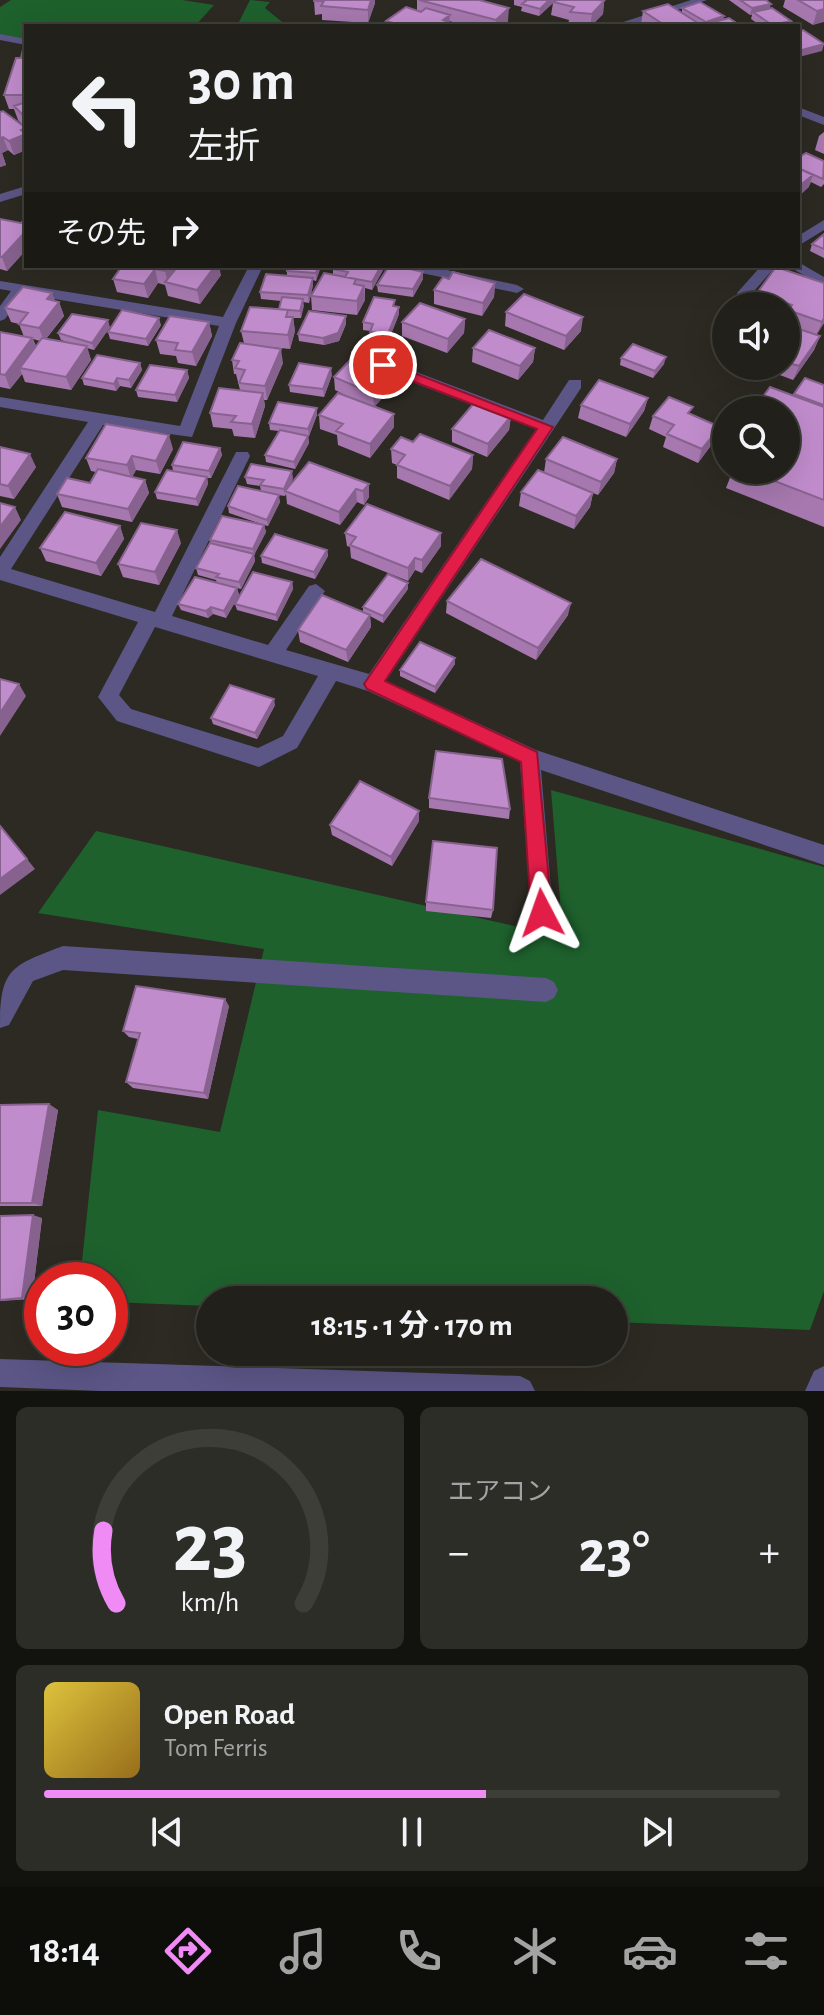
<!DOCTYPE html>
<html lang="ja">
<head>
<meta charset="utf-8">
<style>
	body { margin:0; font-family:"Alegreya Sans","Noto Sans JP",sans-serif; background:#2d2d27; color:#f1f3f6; height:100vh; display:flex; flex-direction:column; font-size:30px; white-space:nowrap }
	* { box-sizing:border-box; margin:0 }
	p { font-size:26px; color:#a2a3a2 }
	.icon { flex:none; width:44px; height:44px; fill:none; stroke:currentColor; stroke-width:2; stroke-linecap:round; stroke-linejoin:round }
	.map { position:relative; height:1391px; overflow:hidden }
	.panel { display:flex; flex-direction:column; gap:16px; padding:16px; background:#12120e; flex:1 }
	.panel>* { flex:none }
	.guide { position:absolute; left:24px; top:24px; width:776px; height:244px; border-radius:0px; box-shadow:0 8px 32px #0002,0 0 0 2px #3e3e39; background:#21201a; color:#f1f3f6; overflow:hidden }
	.buttons { position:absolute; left:712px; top:292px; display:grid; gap:16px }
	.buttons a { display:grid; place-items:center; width:88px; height:88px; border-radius:50%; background:#21201a; box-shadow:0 8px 32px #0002,0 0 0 2px #3e3e39; font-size:40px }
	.speed { position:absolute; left:24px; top:1262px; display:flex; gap:16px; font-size:40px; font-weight:700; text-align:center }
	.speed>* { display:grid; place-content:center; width:104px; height:104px; border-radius:50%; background:#21201a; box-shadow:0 8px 32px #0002,0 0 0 2px #3e3e39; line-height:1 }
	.speed .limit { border:12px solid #d22; background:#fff; color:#111 }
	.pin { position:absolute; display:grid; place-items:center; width:68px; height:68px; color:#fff; margin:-34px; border:4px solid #fff; border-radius:50%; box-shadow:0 2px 8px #0007 }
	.me { position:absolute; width:88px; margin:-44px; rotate:356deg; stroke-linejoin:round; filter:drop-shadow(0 0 6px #0008) }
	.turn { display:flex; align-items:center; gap:28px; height:168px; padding:0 32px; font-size:36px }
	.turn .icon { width:104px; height:104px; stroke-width:2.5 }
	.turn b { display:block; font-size:56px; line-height:68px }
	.then { display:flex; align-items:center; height:76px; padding:0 32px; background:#0003; gap:16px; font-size:30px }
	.big { font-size:60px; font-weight:700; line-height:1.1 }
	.panel .tile { flex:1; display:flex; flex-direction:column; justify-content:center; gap:12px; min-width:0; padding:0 28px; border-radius:12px; background:#2d2d27 }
	.panel .dial { align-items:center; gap:0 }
	.dial svg { height:208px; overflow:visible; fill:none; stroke:#3e3e39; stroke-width:7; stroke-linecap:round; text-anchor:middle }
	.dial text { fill:#f1f3f6; stroke:none }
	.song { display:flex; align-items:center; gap:24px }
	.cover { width:96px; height:96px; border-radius:12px; background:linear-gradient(135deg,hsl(50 70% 55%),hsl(40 70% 35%)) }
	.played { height:8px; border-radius:4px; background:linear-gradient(90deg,#f08bf6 60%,#3e3e39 60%) }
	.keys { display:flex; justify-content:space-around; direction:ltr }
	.heat { display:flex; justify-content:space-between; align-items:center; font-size:44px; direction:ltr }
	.panel .tiles { flex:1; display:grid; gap:16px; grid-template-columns:1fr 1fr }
	.tile:last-child { grid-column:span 2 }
	.trip { position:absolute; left:196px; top:1286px; width:432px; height:80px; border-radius:40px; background:#21201a; box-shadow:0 8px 32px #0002,0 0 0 2px #3e3e39; font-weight:700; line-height:80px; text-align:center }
	.tabs { display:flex; height:128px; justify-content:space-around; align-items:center; background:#0d0d0a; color:#a2a3a2 }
	.tabs .icon { width:56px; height:56px }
	.tabs .active { color:#f08bf6 }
	.tabs b { font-size:36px; color:#f1f3f6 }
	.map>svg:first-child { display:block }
	.green { fill:#1e612d }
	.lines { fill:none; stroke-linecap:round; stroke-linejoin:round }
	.minor { fill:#5b5686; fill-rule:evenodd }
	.wall { fill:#a678af; fill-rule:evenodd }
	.shaded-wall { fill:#87628f }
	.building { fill:#c18ccc; stroke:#87628f; stroke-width:2 }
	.route { fill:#e11d48; stroke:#92132f; stroke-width:2 }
</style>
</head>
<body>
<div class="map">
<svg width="824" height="1391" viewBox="0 0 824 1391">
	<rect width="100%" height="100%" fill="#2c2a22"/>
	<path class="green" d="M11,0H182L214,5L195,26H26V41L0,37V7Z
		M250,0L270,2L265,8L287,26H295H237Z
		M551,790L824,867V1291L810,1330L614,1322V1300H210V1306L110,1302V1280H80L98,1110L220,1132L264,949L38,913L96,831L563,937Z"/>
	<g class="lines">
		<path class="minor" d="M691,0H707L629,26H611Z
			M0,34L26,39V45L0,40Z
			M798,107L824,117V125L798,115Z
			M26,186V194L0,202V194Z
			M824,220V230L798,246V236Z
			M798,262L824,277V287L788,266H798Z
			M249,266H263L236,323L192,437L103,425L11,569L155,612L234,456L236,452H248L250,456L172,616L268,645L309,586L316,584L325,591L286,650L369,674L536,429L351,359V351H361L543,420L569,380H581V388L386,681L536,750L824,845V865L541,770L553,913L550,921L542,924L534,921L531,913L520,762L368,691L336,681L297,748L259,767L117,721L98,697L138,622L0,580V557L88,422L0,407V397L180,426L219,326L24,294L5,319L0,321V306L11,291L0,289V281L223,317ZM155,627L318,676L283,736L258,748L131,709L119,695Z
			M400,266H428L517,285L524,289L517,293L407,270Z
			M761,266H776L747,299H737V293Z
			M63,946L546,978L554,982L558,990L554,998L546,1002L63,970L33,981L9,1025L0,1028C0,969 10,966 63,946Z
			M0,1359L520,1376L530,1381L535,1391H101L0,1387Z
			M824,1366V1391H805L814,1371Z"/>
	</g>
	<path class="wall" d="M314,0H375V3L368,23L322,20V14L315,15Z
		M417,0H479L508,21L503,26H468L449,21V26H386V21L417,11Z
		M514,0H554V1H604L603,14L591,26H579L568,25L569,20L551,15L553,3L539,16L521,11L522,7L514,5Z
		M729,0H766L770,8L791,21L789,26H761L751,19L752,15H750Z
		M785,0H824L813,25L783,7Z
		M682,8L724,16L723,20L741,26H644L641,24L643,11L682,12Z
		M26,45V128L18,120L14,109H9L4,95Z
		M0,112L26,128V150L14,155L8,150L2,153L6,165L0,167Z
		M824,132V154L815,150L819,136Z
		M798,158L824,161V184L821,187L811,182L808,188Z
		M26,216V250L7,271L0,269V219L22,224L21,222Z
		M824,234V258L810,251L812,244Z
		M122,266L221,275L200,304L168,296L165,285L158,283L148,298L117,292L113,279Z
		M321,266L316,281L313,280V285L309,303L303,302L301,318H293L295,331L290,349L270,347L283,363L267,400H264L265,406L255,438L234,436L232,429L213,427L210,413L240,390L236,374H234L232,360L244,343L241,331L279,309L281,301L261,299L260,292L287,276V271Z
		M335,266H383V270L372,290L365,288V300L357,315L312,310L311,296L333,275V269Z
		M423,272V279L413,297L378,292L377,285Z
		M449,279L495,283L494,297L482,316L434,304V290Z
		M824,283V323L816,335L820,336L814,350L793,380L759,367L760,366H786V341L795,329L786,325V306H753L757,293Z
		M55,301L59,302L64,316L46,339L77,345L61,340L58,333L110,327L94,350L87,348L91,360L71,390L25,382L22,374L10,389L0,387V332L24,337L19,324L11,322L5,308ZM33,339L40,341L36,346Z
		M395,306L399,314L388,342L370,339V331L363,330V322Z
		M506,312L581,331L564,350L505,326Z
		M346,316V324L339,341L324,345L299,341L298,334Z
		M465,319L464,333L447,353L402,336V322Z
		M209,322L212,336L196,366L178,363L176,356L160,354L156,340Z
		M161,325L148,346L110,339L108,332Z
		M473,348H535L533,362L518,380L472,362Z
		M621,358L664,364L653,378L620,365Z
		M140,363L142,370L131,388L120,386L116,391L84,385L82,378Z
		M187,370L189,378L177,402L138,397L136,390Z
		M393,373V387L375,406L394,414V427L370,458L338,445L337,435L320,429L319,415L353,399L335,390L334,377Z
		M332,375L324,397L290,392L289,385Z
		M805,378L824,385V527L726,488L733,470H786L794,395Z
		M648,398L644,411L626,437L578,418L581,405Z
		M691,414L715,440L698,463L663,447L666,437L649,429L653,416Z
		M317,415L309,436L301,435L308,436L309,443L295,469L266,462L265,455L279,431L270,430L269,423Z
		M511,416L509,430L487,457L452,442V429Z
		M413,442L473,455L472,469L449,500L397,478V465L392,463L391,449Z
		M0,447L36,467L14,499L0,496Z
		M220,448L222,455L211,478H207L208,484L198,506L157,499L155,492L173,471L172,465Z
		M173,449L160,474L136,470L132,477L145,480L149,493L132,522L62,507L57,494L90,483L96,472L91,471L86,458Z
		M546,459H617L614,473L598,495L544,473Z
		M245,477L293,478L289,487L369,484V497L364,505L357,502L340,525L287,504L286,494L285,496L278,495L280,502L268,526L264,525L266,532L254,555L255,561L241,589L228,586L237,588L239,595L226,618L213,614L208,618L181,610L178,604L217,583L216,580L198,575L196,568L211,544L210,540L264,525L229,513L228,506L261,491L260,486L247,484Z
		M521,492L593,493L590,507L574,529L519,506Z
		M120,526L124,539L101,576L46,561L40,548Z
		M345,533H441V546L422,573L415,570L408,581L351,558L350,547L347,546Z
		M181,543L159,585L123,577L118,564Z
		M327,550L328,556L315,579L262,563L261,556Z
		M292,582L293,589L277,621L237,610L235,604Z
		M408,589L383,623L370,616L371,627L348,662L300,642L298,630L363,612V607Z
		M447,601L568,615L536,660L446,613Z
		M455,664L435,693L400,676V670Z
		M275,705L257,739L213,724L211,718Z
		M429,798L510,809L509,819L429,808Z
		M419,811V821L392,866L332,835L330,825Z
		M426,902L493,910L491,918L426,911Z
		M229,1006L208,1099L133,1088L126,1082L138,1039L129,1037L123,1031Z
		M0,1105L58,1110L42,1206H0Z
		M0,1216L42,1218L32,1299L0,1301Z"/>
	<path class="shaded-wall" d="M371,0H375V3L368,23V10Z
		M549,0H554V2L539,16L540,9Z
		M604,1L603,14L590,26L592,14Z
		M771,4L769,11L753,12L752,15H750L752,8Z
		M509,8L508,21L503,26H495L496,20Z
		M824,9V22L813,25L817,11Z
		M450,15L449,26H443V20Z
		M724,16L722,23L705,26L706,22Z
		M791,21L789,26H772Z
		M824,44L822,51L799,57L802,50Z
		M26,128V150L14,155L9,141L21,130Z
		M3,137L8,150L2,153L6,165L0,167V138Z
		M813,175L808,188L798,197V187Z
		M26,231V250L7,271L2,257Z
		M169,266H180L168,283L165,271Z
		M215,266H219L221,275L200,304L197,290Z
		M318,266H321L316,281V273Z
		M381,266H383V270L372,290V282Z
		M155,269L158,283L148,298L144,284Z
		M423,272V279L413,297V289Z
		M313,278V285L309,303L308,295Z
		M495,283L494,297L482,316L483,303Z
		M364,286L365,300L357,315V301Z
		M52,293L57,305L59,302L64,316L44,341L39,328L47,299Z
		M303,299L304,306L301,318L300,311Z
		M399,307V314L388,342V334Z
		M346,316V324L339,341L324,345L323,338Z
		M293,317L295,331L290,349L288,335Z
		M583,317L581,331L564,350L566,336Z
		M159,318L161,325L148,346L146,339Z
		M824,318V323L816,336L822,322Z
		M465,319L464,333L447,353L448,339Z
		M108,320L110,327L94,350L92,343Z
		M209,322L212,336L196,366L192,352Z
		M820,336L814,350L793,380L799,366Z
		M32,338L38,352L20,368L22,374L10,389L5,375Z
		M87,346L91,360L71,390L66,377Z
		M535,348L533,362L518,380L520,366Z
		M281,349L283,363L267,400L265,386Z
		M666,357L664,364L653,378L655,371Z
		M140,363L142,370L131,388L129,380Z
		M331,368L332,375L324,397L323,389Z
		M187,370L189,378L177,402L175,395Z
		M393,373V387L374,407L373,394Z
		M117,378L120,386L116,391L114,384Z
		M263,393L265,406L255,438L252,424Z
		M648,398L644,411L626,437L630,424Z
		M317,408V415L309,436L308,429Z
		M394,414V427L370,458V444Z
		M511,416L509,430L487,457L488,444Z
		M720,427L715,440L698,463L702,449Z
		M169,435L173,449L160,474L156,461Z
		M308,436L309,443L295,469L294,462Z
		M220,448L222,455L211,478L209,471Z
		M30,454L36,467L14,499L8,486Z
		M473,455L472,469L449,500L450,486Z
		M132,456L136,470L131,479L127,465Z
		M617,459L614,473L598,495L601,482Z
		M292,471L293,478L287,492L285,491V496L284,489Z
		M207,477L208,484L198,506L196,499Z
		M145,480L149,493L132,522L128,509Z
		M369,484V497L364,505L363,491Z
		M356,489L357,502L340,525L339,512Z
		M593,493L590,507L574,529L576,516Z
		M279,495L280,502L268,526L267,520Z
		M15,507L21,520L0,549V527Z
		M264,525L266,532L254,555L255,561L241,589L239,582L254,555L253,549Z
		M120,526L124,539L101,576L96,563Z
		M177,530L181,543L159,585L155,572Z
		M441,533V546L422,573V560Z
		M327,550L328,556L315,579L314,572Z
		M415,558V570L408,581V568Z
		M292,582L293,589L277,621L276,615Z
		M408,583V589L383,623V616Z
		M237,588L239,595L226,618L224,611Z
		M571,603L568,615L536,660L538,648Z
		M211,607L213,614L208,618L206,611Z
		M370,615L371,627L348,662L346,650Z
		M455,658V664L435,693V687Z
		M19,684L26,696L0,736V713Z
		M274,699L275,705L257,739L255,733Z
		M419,811V821L392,866L391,857Z
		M27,859L35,869L0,895V879Z
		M225,999L229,1006L208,1099L204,1093Z
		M49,1104L58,1110L42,1206L32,1203Z
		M33,1215L42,1218L32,1299L22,1298Z"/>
	<path class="building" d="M314,0H371L368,10L321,6L324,1H314Z
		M419,0H479L509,8L496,20Z
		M524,0H549L540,9L522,4L526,1Z
		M557,0H599L604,1L592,14L570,12L574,7L553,2Z
		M740,0H766L771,4L752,8Z
		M798,0H824V9L817,11Z
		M700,2L724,16L706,22L682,8Z
		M668,4L701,25L696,26H666L643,11Z
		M406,7L421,12L426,8L450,15L443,20L448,22L443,26H403L386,21Z
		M772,8L791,21L772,25L753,12Z
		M729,18L741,26H706L703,25Z
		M803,30L824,44L802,50L798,48V32Z
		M24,45H26V58H21Z
		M16,58H26V95H4Z
		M26,102V118L14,106Z
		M3,111L26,128L21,130L26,134L9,141L3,137L0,138V112Z
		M806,153L824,161L823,179L798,168V158Z
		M798,168L813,175L798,187Z
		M0,219L26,224V231L2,257H0Z
		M824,234V249L812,244Z
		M122,266H169L165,271L155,269L144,284L113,279Z
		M178,266H215L197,290L165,282Z
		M288,266H318L316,273L287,271Z
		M335,266H381L372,282L345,277L348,272L333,269Z
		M389,266H397L423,272L413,289L377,285Z
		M776,267L824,283V318L822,322L788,310L792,305L757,293Z
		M453,272L495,283L483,303L434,290L443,277L449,279Z
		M324,273L356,279L354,284L364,286L357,301L311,296Z
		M266,274L313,278L308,295L260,292Z
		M23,287L52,293L47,299L59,302L39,328L19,324L28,313L5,308Z
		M524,294L583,317L566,336L506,312Z
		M282,297L303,299L300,311L279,309Z
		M374,297L395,300L393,306L399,307L388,334L370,332L373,324L363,322Z
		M420,303L465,319L448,339L402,322Z
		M250,307L288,310L286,317H293L288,335L241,331Z
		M122,310L159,318L146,339L108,332Z
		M309,311L346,316L338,333L323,338L298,334Z
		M72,314L108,320L92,343L58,333Z
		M170,316L209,322L192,352L175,350L178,343L156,340Z
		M796,328L820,336L799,366L786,362V341Z
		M489,330L535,348L520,366L473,348Z
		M0,332L32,338L5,375L0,374Z
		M42,338L87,346L66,377L20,368Z
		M240,343L281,349L265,386L239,383L245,370L235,368L239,361L232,360Z
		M633,344L666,357L655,371L621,358Z
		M97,355L140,363L129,380L117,378L114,384L82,378Z
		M353,357L393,373L373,394L334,377Z
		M299,363L331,368L323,389L289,385Z
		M150,365L187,370L175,395L136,390Z
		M805,378L824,385V405L794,394Z
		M599,380L648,398L630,424L581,405Z
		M770,387L824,407V500L746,470H786V410H753Z
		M219,388L263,393L252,424L231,422L236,416L210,413Z
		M338,393L394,414L370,444L336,431L343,424L319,415Z
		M669,397L693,407L688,413L720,427L702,449L667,434L674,425L653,416Z
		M278,402L317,408L308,429L269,423Z
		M475,402L511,416L488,444L452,429Z
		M106,424L169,435L156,461L132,456L127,465L86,458Z
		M280,430L308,436L294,462L265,455Z
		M420,434L473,455L450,486L397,465L405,455L391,449L401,437L413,442Z
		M563,437L617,459L601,482L546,459Z
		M183,442L220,448L209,471L172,465Z
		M0,447L30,454L8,486L0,484Z
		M309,462L369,484L363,491L356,489L339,512L285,491Z
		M251,464L292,471L284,489L260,485L264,480L245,477Z
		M98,469L145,480L128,509L57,494L67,478L90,483Z
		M167,470L207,477L196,499L155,492Z
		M538,470L593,493L576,516L521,492Z
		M238,486L279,495L267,520L228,506Z
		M0,503L15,507L0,527Z
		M367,504L441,533L422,560L415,558L408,568L350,545L356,537L345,533Z
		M65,512L120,526L96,563L40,548Z
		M222,516L264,525L253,549L210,540Z
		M141,523L177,530L155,572L118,564Z
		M275,534L327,550L314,572L261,556Z
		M210,543L254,554L239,582L216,577L219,574L196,568Z
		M481,559L571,603L538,648L447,601Z
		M253,572L292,582L276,615L235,604Z
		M388,574L408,583L383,616L363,607Z
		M195,577L237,588L224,611L211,607L206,611L178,604Z
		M322,595L370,615L346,650L298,630Z
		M420,642L455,658L435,687L400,670Z
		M0,679L19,684L0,713Z
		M230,685L274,699L255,733L211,718Z
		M436,751L502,759L510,809L429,798Z
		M360,781L419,811L391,857L330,825Z
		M0,826L27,859L0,879Z
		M433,841L497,848L493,910L426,902Z
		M136,986L225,999L204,1093L126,1082L140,1033L123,1031Z
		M49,1104L32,1203H0V1105Z
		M33,1215L22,1298L0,1300V1216Z"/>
	<path class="route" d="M383,361L553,427L385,681L537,752L552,913L549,920L542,923L534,920L531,913L521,762L367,689L364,684L537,429L378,368V362Z"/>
</svg>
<div class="buttons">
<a><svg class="icon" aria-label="sound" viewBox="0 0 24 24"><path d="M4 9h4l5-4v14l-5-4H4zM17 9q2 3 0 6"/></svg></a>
<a><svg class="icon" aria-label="search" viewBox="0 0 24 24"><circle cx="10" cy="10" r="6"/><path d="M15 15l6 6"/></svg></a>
</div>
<div class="speed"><div class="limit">30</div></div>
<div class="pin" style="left:383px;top:365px;background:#d93025"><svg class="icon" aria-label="arrive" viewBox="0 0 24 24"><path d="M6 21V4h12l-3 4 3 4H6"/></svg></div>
<svg class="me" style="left:542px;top:913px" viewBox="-20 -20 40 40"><path d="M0-17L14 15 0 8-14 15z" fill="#e11d48" stroke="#fff" stroke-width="4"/></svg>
<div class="trip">18:15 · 1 分 · 170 m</div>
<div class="guide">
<div class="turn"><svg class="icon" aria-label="left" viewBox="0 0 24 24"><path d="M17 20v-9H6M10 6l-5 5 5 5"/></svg><div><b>30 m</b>左折</div></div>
<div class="then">その先<svg class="icon" aria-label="right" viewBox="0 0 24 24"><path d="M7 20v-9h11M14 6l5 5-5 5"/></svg></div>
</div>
</div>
<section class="panel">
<div class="tiles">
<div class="tile dial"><svg viewBox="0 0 100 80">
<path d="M14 69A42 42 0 1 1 86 69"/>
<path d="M14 69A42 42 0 0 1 9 41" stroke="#f08bf6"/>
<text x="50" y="56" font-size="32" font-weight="700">23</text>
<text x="50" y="72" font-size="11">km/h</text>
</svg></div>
<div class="tile"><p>エアコン</p>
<div class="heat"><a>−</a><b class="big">23°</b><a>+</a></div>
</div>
<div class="tile">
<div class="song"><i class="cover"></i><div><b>Open Road</b><p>Tom Ferris</p></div></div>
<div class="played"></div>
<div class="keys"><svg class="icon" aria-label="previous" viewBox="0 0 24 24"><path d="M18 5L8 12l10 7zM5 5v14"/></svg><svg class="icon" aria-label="pause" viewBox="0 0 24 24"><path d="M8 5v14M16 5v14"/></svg><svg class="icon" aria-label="next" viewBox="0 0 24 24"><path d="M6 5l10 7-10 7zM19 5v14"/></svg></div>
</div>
</div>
</section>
<nav class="tabs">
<b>18:14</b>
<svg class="icon active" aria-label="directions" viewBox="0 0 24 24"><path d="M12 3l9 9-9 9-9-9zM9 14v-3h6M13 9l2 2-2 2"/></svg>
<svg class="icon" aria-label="music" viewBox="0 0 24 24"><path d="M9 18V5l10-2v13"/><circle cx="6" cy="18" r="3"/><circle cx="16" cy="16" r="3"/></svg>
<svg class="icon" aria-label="phone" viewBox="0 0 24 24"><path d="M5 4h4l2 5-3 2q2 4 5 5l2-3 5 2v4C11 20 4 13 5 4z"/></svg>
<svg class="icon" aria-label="climate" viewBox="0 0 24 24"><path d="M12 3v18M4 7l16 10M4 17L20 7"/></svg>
<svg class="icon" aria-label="car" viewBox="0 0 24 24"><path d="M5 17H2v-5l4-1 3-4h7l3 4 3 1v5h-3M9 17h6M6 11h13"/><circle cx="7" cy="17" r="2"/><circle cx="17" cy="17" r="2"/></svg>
<svg class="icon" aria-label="filters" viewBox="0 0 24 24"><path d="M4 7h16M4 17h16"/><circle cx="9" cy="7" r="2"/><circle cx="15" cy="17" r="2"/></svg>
</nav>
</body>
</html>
